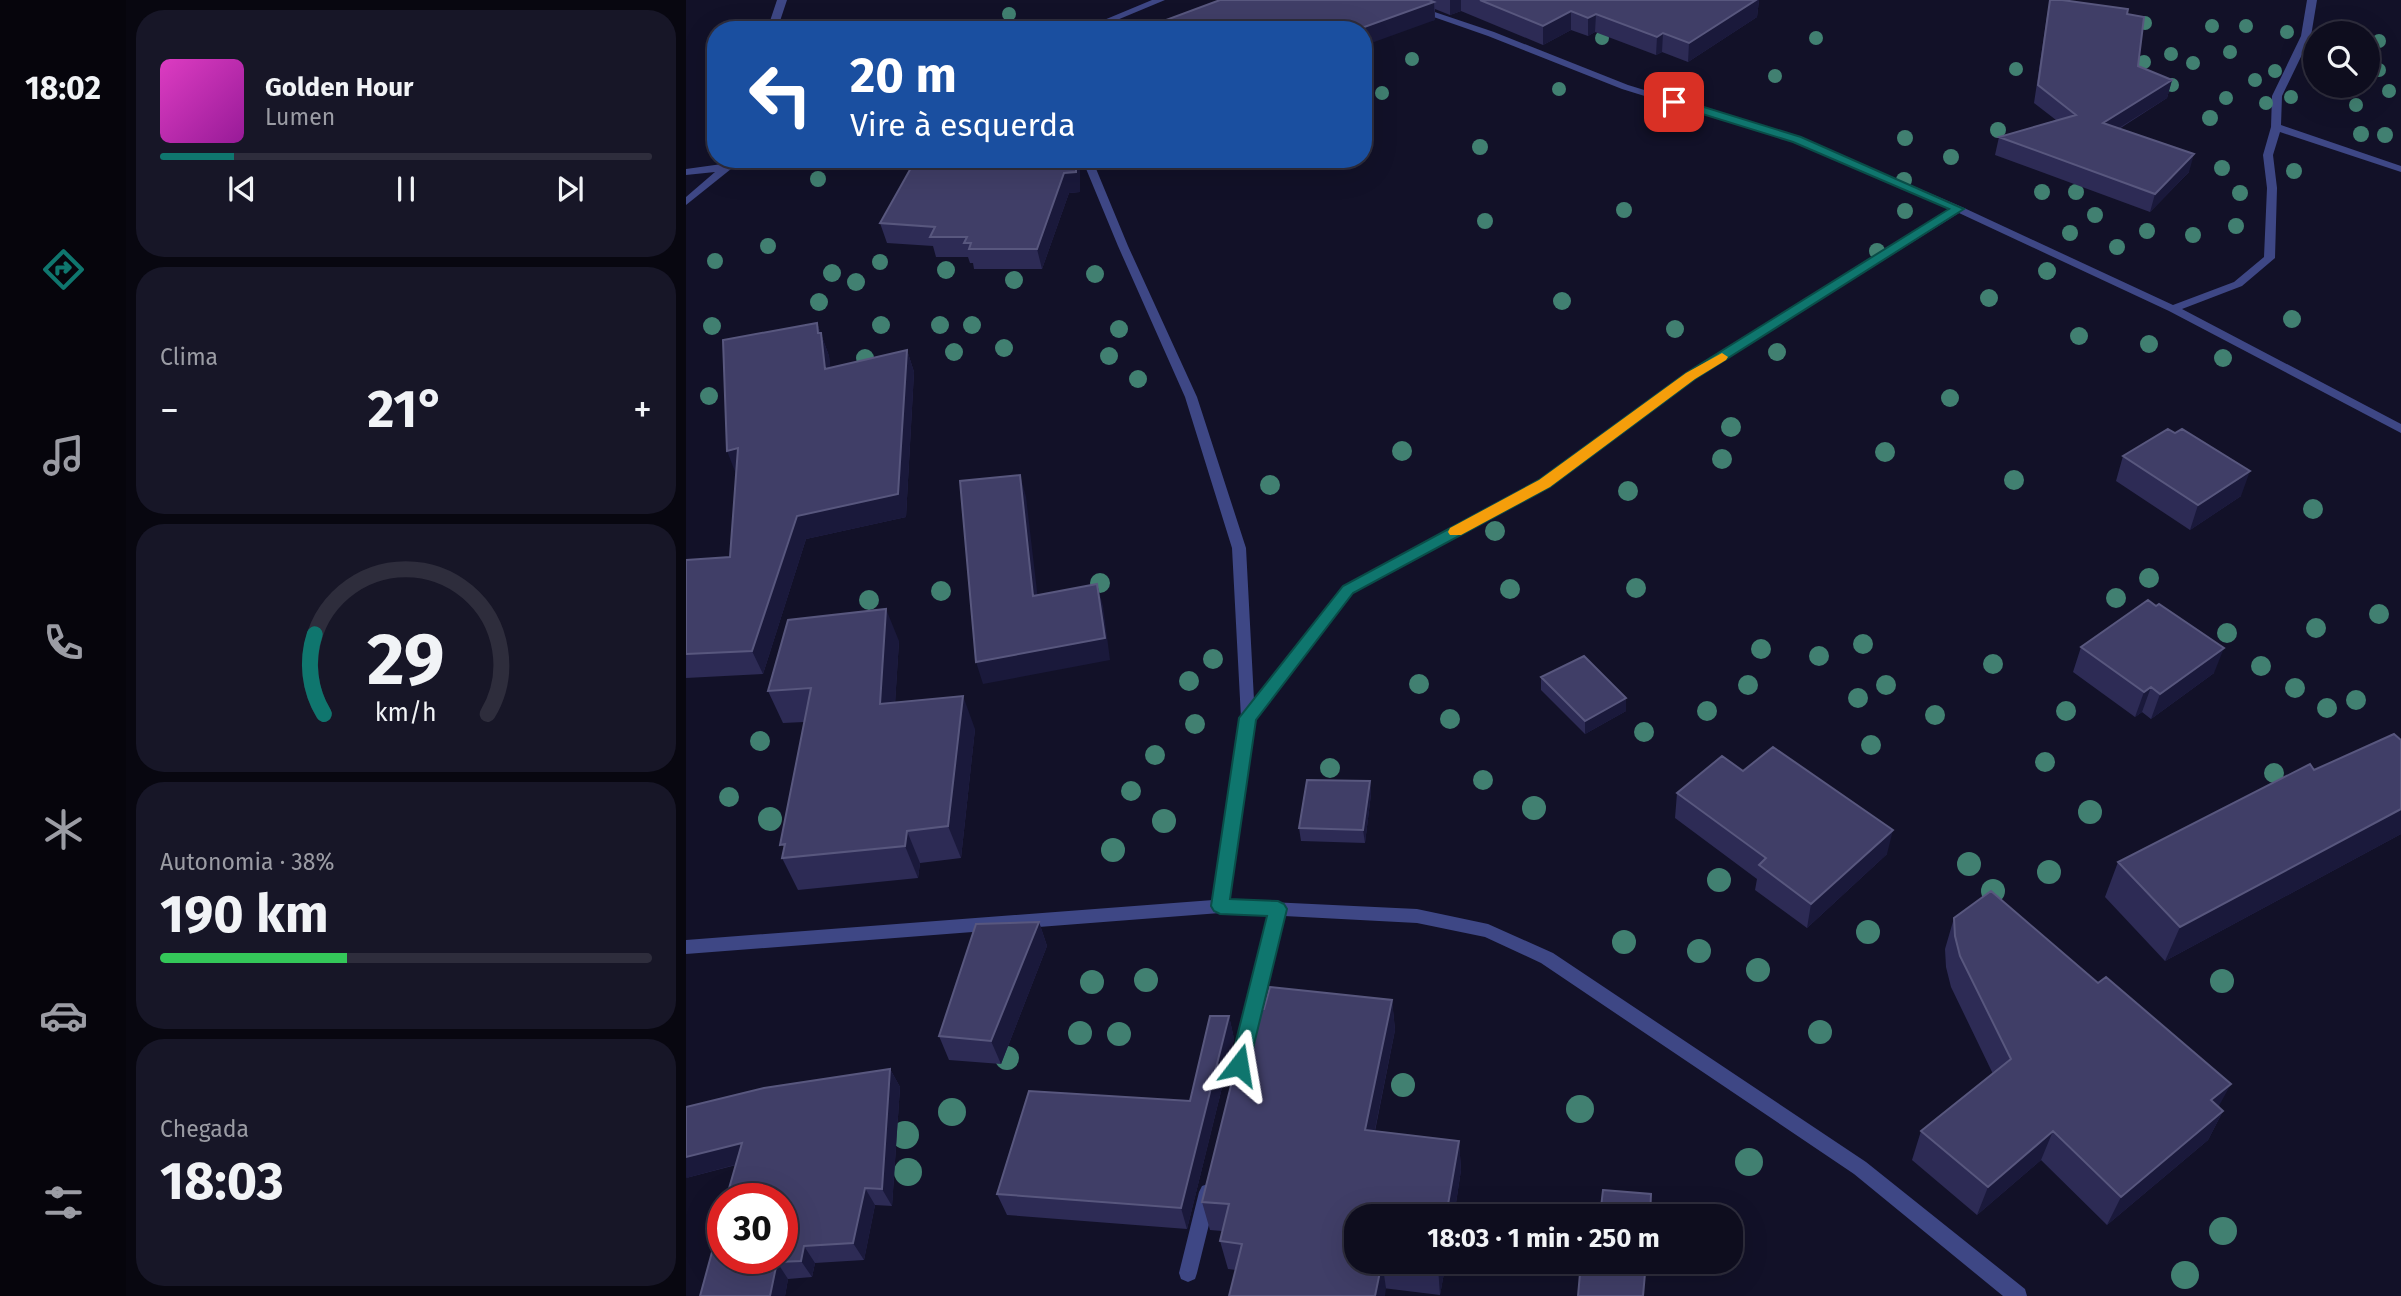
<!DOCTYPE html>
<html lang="pt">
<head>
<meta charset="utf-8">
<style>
	body { margin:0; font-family:"Fira Sans",sans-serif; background:#171627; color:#f1f3f6; height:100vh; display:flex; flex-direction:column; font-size:26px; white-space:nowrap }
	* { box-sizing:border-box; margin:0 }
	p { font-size:23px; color:#9b9ca4 }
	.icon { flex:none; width:38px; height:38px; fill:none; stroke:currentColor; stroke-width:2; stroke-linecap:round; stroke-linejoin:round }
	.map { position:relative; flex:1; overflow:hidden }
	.side { display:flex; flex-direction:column; gap:10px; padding:10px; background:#080710; width:560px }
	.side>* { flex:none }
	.guide { position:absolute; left:21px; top:21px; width:665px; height:147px; border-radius:28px; box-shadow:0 7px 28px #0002,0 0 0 2px #2e2d3c; background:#1a4fa0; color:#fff; overflow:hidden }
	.buttons { position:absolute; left:1617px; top:21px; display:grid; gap:14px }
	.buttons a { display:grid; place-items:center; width:77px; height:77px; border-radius:50%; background:#0e0d1e; box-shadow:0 7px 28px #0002,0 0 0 2px #2e2d3c; font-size:35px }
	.speed { position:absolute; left:21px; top:1183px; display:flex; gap:14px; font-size:35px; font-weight:700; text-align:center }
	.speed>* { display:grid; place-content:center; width:91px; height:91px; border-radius:50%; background:#0e0d1e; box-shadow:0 7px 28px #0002,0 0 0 2px #2e2d3c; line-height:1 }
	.speed .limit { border:10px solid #d22; background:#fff; color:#111 }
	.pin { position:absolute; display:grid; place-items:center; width:60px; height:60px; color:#fff; margin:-30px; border-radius:14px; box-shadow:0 4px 10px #0006 }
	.me { position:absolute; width:77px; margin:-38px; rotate:14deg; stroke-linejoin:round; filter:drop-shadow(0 0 5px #0008) }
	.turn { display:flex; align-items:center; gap:24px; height:147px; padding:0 28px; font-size:32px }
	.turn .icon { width:91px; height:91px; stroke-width:2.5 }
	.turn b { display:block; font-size:49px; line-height:60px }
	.big { font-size:52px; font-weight:700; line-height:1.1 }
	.side .tile { flex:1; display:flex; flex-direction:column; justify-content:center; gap:10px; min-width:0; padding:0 24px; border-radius:28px; background:#171627 }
	.side .dial { align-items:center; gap:0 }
	.dial svg { height:182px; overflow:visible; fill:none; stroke:#2e2d3c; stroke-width:7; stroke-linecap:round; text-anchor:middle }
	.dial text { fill:#f1f3f6; stroke:none }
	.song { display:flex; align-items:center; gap:21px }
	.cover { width:84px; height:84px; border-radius:10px; background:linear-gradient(135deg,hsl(310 70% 55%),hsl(300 70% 35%)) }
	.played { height:7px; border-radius:4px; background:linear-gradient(90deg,#0f766e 15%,#2e2d3c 15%) }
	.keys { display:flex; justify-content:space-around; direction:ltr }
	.heat { display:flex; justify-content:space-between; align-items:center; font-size:38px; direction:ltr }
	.charge { height:10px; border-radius:5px; background:linear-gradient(90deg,#34c759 38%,#2e2d3c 0) }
	.trip { position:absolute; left:658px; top:1204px; width:399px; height:70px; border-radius:28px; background:#0e0d1e; box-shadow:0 7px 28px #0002,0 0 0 2px #2e2d3c; font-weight:700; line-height:70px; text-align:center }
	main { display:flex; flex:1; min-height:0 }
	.dock { display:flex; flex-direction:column; width:126px; justify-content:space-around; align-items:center; background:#06050c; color:#9b9ca4 }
	.dock .icon { width:49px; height:49px }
	.dock .selected { color:#0f766e }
	.dock b { font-size:32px; color:#f1f3f6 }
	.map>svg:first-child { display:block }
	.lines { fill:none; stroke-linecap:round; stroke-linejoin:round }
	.minor { fill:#3e4785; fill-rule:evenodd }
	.tree { fill:#418071 }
	.wall { fill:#2d2b55 }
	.shaded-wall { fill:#1a193b }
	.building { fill:#403e67; stroke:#58577e; stroke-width:2 }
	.route { fill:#0f766e; stroke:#0a4d48; stroke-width:2 }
	.slow { fill:#f59e0b }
</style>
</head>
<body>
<main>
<nav class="dock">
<b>18:02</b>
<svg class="icon selected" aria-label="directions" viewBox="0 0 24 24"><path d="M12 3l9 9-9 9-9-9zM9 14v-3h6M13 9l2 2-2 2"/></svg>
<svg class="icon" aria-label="music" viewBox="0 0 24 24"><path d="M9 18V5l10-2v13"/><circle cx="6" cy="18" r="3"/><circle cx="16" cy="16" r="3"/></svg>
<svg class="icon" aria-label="phone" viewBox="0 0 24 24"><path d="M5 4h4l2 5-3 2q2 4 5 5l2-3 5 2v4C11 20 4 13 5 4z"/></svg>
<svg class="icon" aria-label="climate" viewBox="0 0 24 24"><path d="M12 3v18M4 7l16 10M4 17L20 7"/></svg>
<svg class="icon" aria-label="car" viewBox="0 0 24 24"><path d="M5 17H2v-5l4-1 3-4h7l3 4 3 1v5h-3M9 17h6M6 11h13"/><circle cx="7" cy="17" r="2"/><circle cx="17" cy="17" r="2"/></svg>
<svg class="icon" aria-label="filters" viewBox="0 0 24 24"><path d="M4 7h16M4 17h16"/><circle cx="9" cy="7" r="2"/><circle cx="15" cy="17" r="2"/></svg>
</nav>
<section class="side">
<div class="tile">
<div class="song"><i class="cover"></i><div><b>Golden Hour</b><p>Lumen</p></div></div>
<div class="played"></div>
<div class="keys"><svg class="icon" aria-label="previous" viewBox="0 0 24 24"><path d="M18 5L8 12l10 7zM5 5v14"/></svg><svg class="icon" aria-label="pause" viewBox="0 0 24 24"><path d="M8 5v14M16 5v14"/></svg><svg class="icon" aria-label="next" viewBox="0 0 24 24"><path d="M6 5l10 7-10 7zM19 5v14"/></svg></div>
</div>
<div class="tile"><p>Clima</p>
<div class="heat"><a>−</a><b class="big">21°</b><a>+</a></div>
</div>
<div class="tile dial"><svg viewBox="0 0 100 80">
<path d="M14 69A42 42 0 1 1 86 69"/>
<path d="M14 69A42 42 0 0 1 10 34" stroke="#0f766e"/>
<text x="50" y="56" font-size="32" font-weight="700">29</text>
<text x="50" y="72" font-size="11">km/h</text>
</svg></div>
<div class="tile"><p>Autonomia · 38%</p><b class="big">190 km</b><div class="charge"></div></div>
<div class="tile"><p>Chegada</p><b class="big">18:03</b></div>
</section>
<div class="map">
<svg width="1715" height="1296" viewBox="0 0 1715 1296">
	<rect width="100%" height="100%" fill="#121128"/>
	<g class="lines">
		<path class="minor" d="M91,0H101L91,30H81Z
			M466,0H479L407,30H394Z
			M699,0H713L808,32L942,85L1115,138L1276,207L1487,305L1548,282L1578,257L1581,188L1577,155L1585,127L1586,96L1615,36L1621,0H1631L1625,36L1596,96L1595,125L1715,166V172L1594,132L1587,155L1591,188L1589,258L1556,286L1496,309L1715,424V433L1483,311L1273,213L1008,379L864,487L667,593L569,719L543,900L731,909L802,924L867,953L1180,1162L1339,1289L1341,1296H1317L1168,1174L855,963L799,937L731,923L598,916L571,1027L569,1032L563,1034L557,1032L555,1027L582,915L534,913L0,954V940L527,900L555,718L546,548L499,397L432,246L396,159H406L442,246L511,397L560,548L568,700L657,587L854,481L1000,373L1264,209L1107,142L936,89L802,36Z
			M38,159H64L45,169L0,205V197L29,172L0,175V169L36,164Z
			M522,1184L528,1186L531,1192L511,1273L509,1279L502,1282L495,1279L493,1273L513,1192L516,1186Z"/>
	</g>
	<g class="tree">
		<circle cx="323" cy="14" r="7"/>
		<circle cx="1459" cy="23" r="7"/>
		<circle cx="1526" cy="26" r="7"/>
		<circle cx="1560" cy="26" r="7"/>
		<circle cx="1601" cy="32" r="7"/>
		<circle cx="916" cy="38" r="7"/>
		<circle cx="1130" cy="38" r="7"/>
		<circle cx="1693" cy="41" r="7"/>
		<circle cx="1544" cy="52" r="7"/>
		<circle cx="1485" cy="54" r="7"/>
		<circle cx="726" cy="59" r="7"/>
		<circle cx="1458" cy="62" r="7"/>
		<circle cx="1507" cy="63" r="7"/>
		<circle cx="1330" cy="69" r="7"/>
		<circle cx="1693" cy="70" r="7"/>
		<circle cx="1589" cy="71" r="7"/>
		<circle cx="1089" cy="76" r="7"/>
		<circle cx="1569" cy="80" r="7"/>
		<circle cx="1486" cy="85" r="7"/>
		<circle cx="873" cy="89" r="7"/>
		<circle cx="1703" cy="91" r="7"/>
		<circle cx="696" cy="93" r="7"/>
		<circle cx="1605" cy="97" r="7"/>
		<circle cx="1540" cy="98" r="7"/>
		<circle cx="1580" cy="103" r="7"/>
		<circle cx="1670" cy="105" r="7"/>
		<circle cx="1524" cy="118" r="8"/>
		<circle cx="1312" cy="130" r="8"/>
		<circle cx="1675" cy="134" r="8"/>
		<circle cx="1699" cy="135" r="8"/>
		<circle cx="1219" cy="138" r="8"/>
		<circle cx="794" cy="147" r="8"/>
		<circle cx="1265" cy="157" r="8"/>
		<circle cx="1536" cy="168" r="8"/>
		<circle cx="1608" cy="171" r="8"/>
		<circle cx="132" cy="179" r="8"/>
		<circle cx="1218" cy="180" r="8"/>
		<circle cx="1356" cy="192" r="8"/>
		<circle cx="1390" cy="192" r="8"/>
		<circle cx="1554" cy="193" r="8"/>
		<circle cx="938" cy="210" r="8"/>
		<circle cx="1219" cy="211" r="8"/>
		<circle cx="1409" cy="215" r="8"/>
		<circle cx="799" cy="221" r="8"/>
		<circle cx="1550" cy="226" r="8"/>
		<circle cx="1461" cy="231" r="8"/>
		<circle cx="1384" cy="233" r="8"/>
		<circle cx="1507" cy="235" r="8"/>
		<circle cx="82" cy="246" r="8"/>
		<circle cx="1431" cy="247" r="8"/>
		<circle cx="1191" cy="251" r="8"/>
		<circle cx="29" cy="261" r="8"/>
		<circle cx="194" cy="262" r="8"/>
		<circle cx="260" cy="270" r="9"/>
		<circle cx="1361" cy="271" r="9"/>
		<circle cx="146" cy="273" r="9"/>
		<circle cx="409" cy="274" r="9"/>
		<circle cx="328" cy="280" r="9"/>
		<circle cx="170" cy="282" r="9"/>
		<circle cx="1303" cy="298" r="9"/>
		<circle cx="876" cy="301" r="9"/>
		<circle cx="133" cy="302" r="9"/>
		<circle cx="1606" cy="319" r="9"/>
		<circle cx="195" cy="325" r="9"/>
		<circle cx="254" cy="325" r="9"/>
		<circle cx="286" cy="325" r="9"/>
		<circle cx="26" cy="326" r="9"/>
		<circle cx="433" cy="329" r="9"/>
		<circle cx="989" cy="329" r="9"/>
		<circle cx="1393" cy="336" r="9"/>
		<circle cx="1463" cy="344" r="9"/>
		<circle cx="318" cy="348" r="9"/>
		<circle cx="268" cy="352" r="9"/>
		<circle cx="1091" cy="352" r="9"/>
		<circle cx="423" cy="356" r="9"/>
		<circle cx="179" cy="358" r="9"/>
		<circle cx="1537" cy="358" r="9"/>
		<circle cx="452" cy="379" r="9"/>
		<circle cx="23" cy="396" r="9"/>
		<circle cx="1264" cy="398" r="9"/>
		<circle cx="1045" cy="427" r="10"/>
		<circle cx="716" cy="451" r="10"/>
		<circle cx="1199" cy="452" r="10"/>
		<circle cx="1036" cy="459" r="10"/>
		<circle cx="1328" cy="480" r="10"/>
		<circle cx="584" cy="485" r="10"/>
		<circle cx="942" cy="491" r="10"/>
		<circle cx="1627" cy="509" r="10"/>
		<circle cx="809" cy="531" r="10"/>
		<circle cx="1463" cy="578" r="10"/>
		<circle cx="414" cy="583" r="10"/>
		<circle cx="950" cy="588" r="10"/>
		<circle cx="824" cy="589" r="10"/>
		<circle cx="255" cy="591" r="10"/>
		<circle cx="1430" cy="598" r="10"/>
		<circle cx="183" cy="600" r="10"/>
		<circle cx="1693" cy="614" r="10"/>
		<circle cx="1630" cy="628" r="10"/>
		<circle cx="1541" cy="633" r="10"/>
		<circle cx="1177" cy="644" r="10"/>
		<circle cx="1075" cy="649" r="10"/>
		<circle cx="1133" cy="656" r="10"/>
		<circle cx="527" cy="659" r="10"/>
		<circle cx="1307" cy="664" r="10"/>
		<circle cx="1575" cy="666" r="10"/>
		<circle cx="503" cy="681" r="10"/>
		<circle cx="733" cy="684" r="10"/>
		<circle cx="1062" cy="685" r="10"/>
		<circle cx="1200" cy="685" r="10"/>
		<circle cx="1609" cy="688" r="10"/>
		<circle cx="1172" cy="698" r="10"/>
		<circle cx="1670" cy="700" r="10"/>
		<circle cx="1641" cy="708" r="10"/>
		<circle cx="1021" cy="711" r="10"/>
		<circle cx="1380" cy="711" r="10"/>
		<circle cx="1249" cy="715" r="10"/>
		<circle cx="764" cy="719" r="10"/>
		<circle cx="509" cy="724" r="10"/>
		<circle cx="958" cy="732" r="10"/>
		<circle cx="74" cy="741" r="10"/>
		<circle cx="1185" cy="745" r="10"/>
		<circle cx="469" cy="755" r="10"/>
		<circle cx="1359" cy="762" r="10"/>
		<circle cx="644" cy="768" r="10"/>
		<circle cx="1588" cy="773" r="10"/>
		<circle cx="797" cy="780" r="10"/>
		<circle cx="445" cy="791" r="10"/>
		<circle cx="43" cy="797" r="10"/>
		<circle cx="848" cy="808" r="12"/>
		<circle cx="1404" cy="812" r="12"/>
		<circle cx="84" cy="819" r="12"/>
		<circle cx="478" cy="821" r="12"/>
		<circle cx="427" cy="850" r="12"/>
		<circle cx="1283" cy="864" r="12"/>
		<circle cx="1363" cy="872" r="12"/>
		<circle cx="1033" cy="880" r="12"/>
		<circle cx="1307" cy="891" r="12"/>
		<circle cx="1182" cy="932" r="12"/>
		<circle cx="938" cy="942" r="12"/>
		<circle cx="1013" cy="951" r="12"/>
		<circle cx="1072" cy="970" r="12"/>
		<circle cx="460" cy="980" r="12"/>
		<circle cx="1536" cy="981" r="12"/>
		<circle cx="406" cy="982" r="12"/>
		<circle cx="1134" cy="1032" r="12"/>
		<circle cx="394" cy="1033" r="12"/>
		<circle cx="433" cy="1034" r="12"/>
		<circle cx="321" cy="1058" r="12"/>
		<circle cx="717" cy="1085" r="12"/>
		<circle cx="894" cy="1109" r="14"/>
		<circle cx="266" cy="1112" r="14"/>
		<circle cx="219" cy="1135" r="14"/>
		<circle cx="1063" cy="1162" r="14"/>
		<circle cx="222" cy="1172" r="14"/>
		<circle cx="1537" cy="1231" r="14"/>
		<circle cx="1499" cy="1275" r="14"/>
	</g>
	<path class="wall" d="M534,0H1073L1071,17L1002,62L976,52L970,55L909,32L902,36L885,30L857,45L775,11L764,15L749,9V20L677,30L456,29Z
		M1364,0L1441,14L1452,66L1486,80L1481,98L1433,129L1503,172L1464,212L1309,155L1313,137L1370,120L1348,103L1361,16Z
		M230,159L394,192L383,193L356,269H288L287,263H284L282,257H250L247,246L201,243L194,223Z
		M131,323L143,356L144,368L221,350L228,372L220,517L120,539L77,674L0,678V560L44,557L50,473Z
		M1437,456L1555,496L1504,530L1430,481Z
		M213,641L209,703L289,729L275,858L234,863L232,878L112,890L96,858L118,722L97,723L82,691Z
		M1395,647L1528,673L1465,719L1456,712L1449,717L1387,672Z
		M855,677L940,711L899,734L855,690Z
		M1715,740V834L1479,961L1419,897L1432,862L1628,770Z
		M1057,771L1201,854L1121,928L1069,890L1071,879L989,818L991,793Z
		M684,781L685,794L679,843L615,841L613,828Z
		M1268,918L1537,1111L1522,1140L1421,1225L1355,1160L1291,1215L1226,1160L1235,1131L1307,1074L1265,987L1260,967L1259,949Z
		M353,922L361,946L315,1064L263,1060L253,1036Z
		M706,1000L709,1030L689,1131L773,1141L775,1170L768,1216H670V1262H760L754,1295L542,1269L534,1241L536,1231L524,1230L516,1202L578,1009Z
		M543,1016L548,1039L501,1229L321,1215L311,1194L504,1101Z
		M204,1069L214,1087L206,1206L189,1205L178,1260L129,1263L126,1277L102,1279L99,1296H14L50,1165L0,1178Z"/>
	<path class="shaded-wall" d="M764,0H775V11L764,15Z
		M1070,0H1073L1071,17L1002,62L1003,43Z
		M748,2L749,20L677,46V30H670Z
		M885,11V30L857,45V26Z
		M910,14L909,32L902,36V18Z
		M977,33L976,52L970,55L971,37Z
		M1486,80L1481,98L1412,141L1417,123Z
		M1508,154L1503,172L1464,212L1469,194Z
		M390,159H394V192L383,193L356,269L351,249L378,173Z
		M131,323L143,356L147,392L139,369L132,333Z
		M221,350L228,372L220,517L120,539L77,674L66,651L111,516Z
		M52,448L50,474L41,451Z
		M1564,471L1555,496L1504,530L1512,505Z
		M334,475L340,497L354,617L347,596Z
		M411,584L417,606L424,660L297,684L290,662Z
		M200,609L213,641L207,737L194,704Z
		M1538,648L1528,673L1465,719L1474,694Z
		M1465,687L1456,712L1449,717L1458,692Z
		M277,696L289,729L275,858L262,826Z
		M940,698V711L899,734V721Z
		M684,781L685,794L679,843L677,830Z
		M1715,809V834L1479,961L1494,927Z
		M1207,830L1201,854L1121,928L1125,904Z
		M221,831L234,863L232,878L219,846Z
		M353,922L361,946L315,1064L305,1041Z
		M706,1000L709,1030L683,1159L679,1130Z
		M543,1016L548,1039L501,1229L495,1208Z
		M204,1069L214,1087L206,1206L196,1189Z
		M1545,1084L1529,1113L1525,1100Z
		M1537,1111L1522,1140L1421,1225L1435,1197Z
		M1367,1131L1355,1160L1291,1215L1302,1187Z
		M773,1141L775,1170L768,1216H760Z
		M56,1143L67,1160L0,1178V1157Z
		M179,1188L189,1205L178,1260L167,1243Z
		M118,1246L129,1263L126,1277L115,1261Z
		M91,1262L102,1279L99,1296H84Z
		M696,1262L700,1288L699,1296H689Z
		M753,1262H760L754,1295L752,1267Z"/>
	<path class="building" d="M534,0H743L748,2L670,30H436L450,25L456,29Z
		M794,0H1070L1003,43L977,33L971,37L910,14L902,18L885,11L857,26Z
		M1364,0H1376L1442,9L1441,14L1458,17L1452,66L1486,80L1417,123L1508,154L1469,194L1313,137L1390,115L1352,85Z
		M230,159H390V172L378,173L351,249H283L285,243H278L281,237H244L249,227L194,223Z
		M131,323L132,333H135L139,369L221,350L212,494L111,516L66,651L0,654V560L44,557L52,448L41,451L37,340Z
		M1482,429L1489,433L1496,429L1564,471L1512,505L1437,456Z
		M334,475L347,596L411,584L419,638L290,662L274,481Z
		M1462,600L1470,606L1473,604L1538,648L1474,694L1465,687L1458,692L1395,647Z
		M200,609L194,704L277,696L262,826L221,831L219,846L96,858L99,844L94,845L125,688L82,691L102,620Z
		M898,656L940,698L899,721L855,677Z
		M1708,734L1715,740V809L1494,927L1432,862L1624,764L1628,770Z
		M1087,747L1207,830L1125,904L1073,865L1080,858L991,793L1036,756L1057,771Z
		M621,780L684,781L677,830L613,828Z
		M1305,891L1412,983L1420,977L1545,1084L1525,1100L1537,1111L1435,1197L1367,1131L1302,1187L1235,1131L1325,1059L1274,956L1269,936L1268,918Z
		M353,922L305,1041L253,1036L290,924Z
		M584,987L706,1000L679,1130L773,1141L760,1216H670V1262H696L689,1296H543L556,1244L534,1241L543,1204L516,1202L564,1009H578Z
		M524,1016H543L495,1208L311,1194L343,1091L504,1101Z
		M204,1069L196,1189L179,1188L167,1243L118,1246L115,1261L91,1262L84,1296H14L37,1212V1258H96V1199H40L56,1143L0,1157V1107L78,1088Z
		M917,1190L965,1194L964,1216H914Z
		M709,1262H753L752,1267Z
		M895,1262H960L957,1296H892Z"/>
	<path class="route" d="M984,99H992L1115,137L1278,209L1009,379L864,487L667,593L570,720L544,899L592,901L598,904L601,909L563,1065L560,1071L553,1074L546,1071L544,1065L581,916L534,914L528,911L525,906L553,718L657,586L853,480L1000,373L1263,209L1107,142L984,104Z"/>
	<path class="slow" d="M1036,353L1042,357L1040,360L1009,379L864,487L775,535H764L762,532L764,528L853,480L1000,373Z"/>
</svg>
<div class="buttons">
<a><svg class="icon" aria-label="search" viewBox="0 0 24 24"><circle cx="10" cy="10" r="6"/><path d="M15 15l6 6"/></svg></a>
</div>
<div class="speed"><div class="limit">30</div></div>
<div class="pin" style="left:988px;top:102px;background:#d93025"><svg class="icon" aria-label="arrive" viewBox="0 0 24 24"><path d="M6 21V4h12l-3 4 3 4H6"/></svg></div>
<svg class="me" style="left:553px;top:1065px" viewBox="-20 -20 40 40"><path d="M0-17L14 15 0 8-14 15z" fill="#0f766e" stroke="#fff" stroke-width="4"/></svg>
<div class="trip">18:03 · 1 min · 250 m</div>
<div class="guide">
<div class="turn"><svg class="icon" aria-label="left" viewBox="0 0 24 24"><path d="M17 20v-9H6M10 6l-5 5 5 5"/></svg><div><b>20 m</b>Vire à esquerda</div></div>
</div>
</div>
</main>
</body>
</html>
